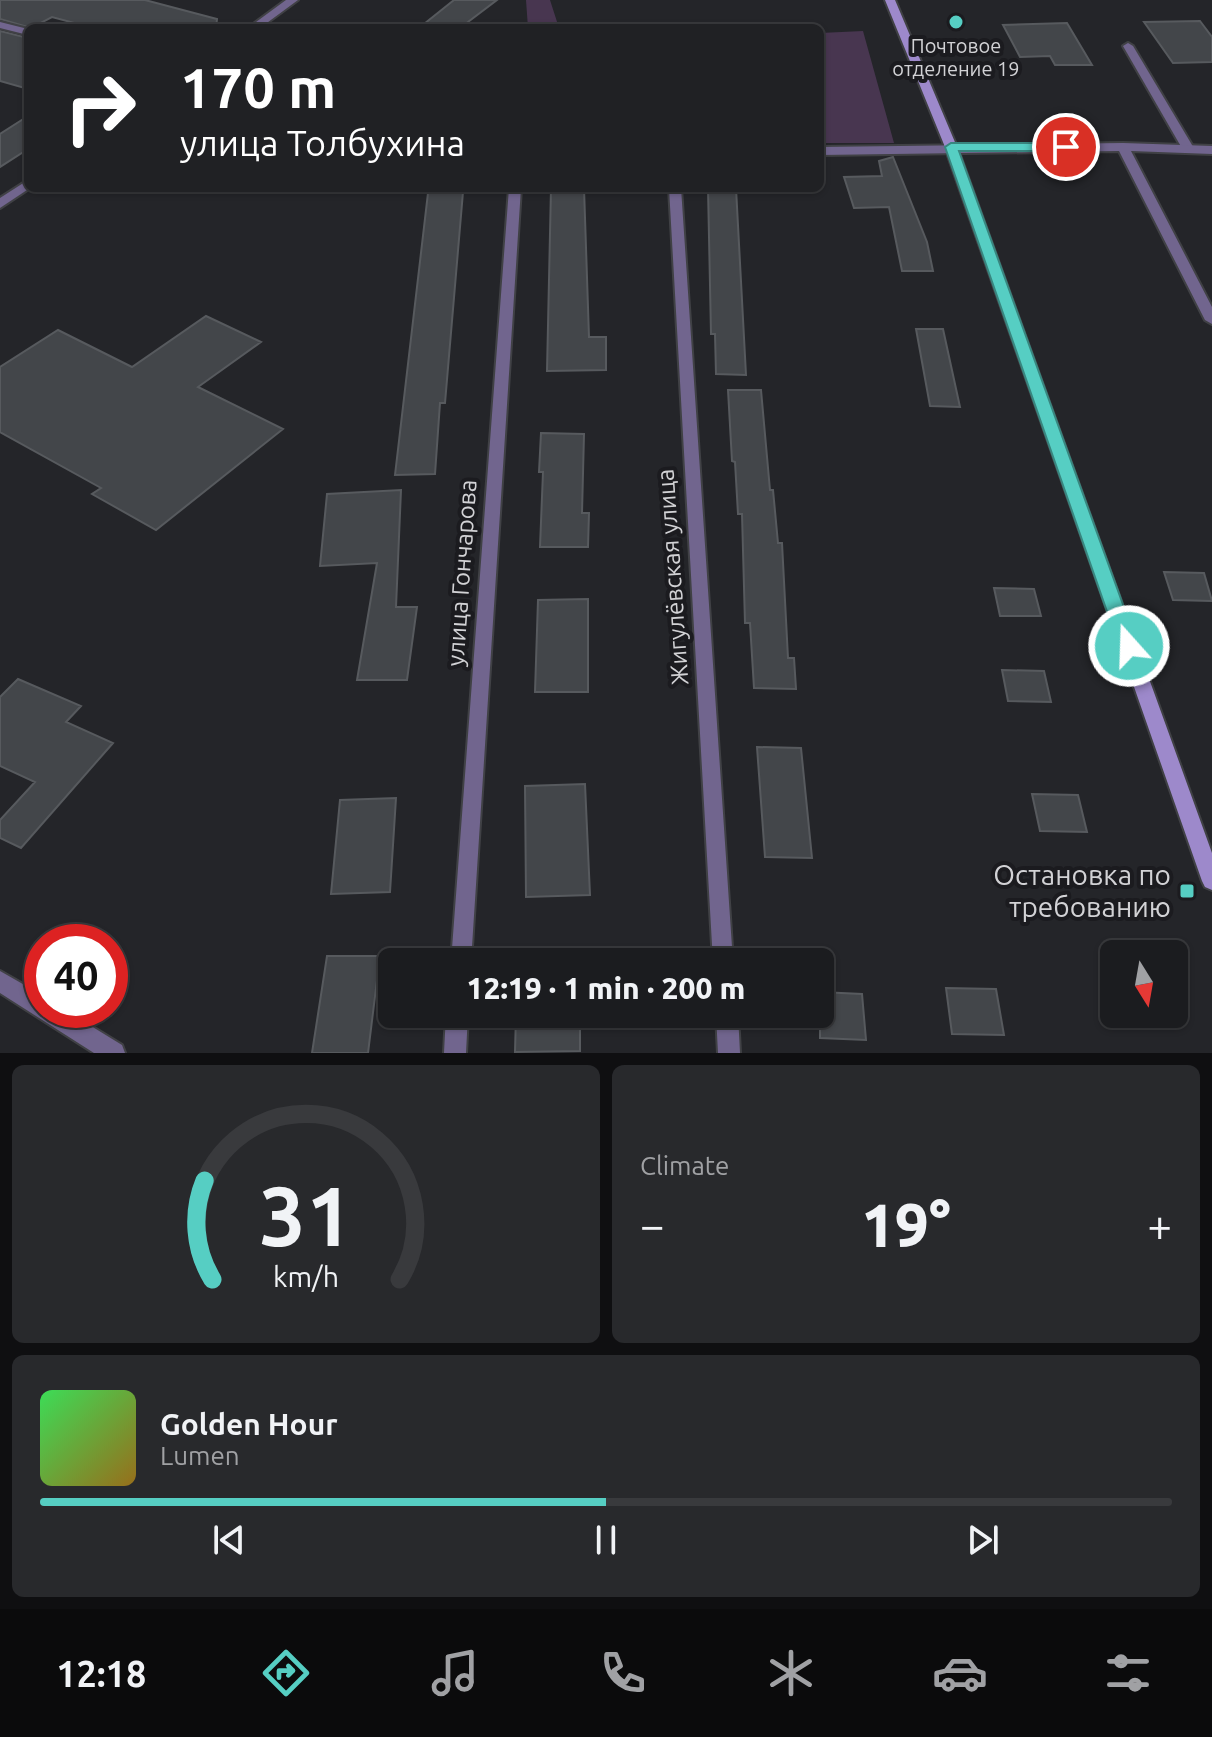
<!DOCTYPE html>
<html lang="en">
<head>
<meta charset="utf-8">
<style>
	body { margin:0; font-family:Ubuntu,sans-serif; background:#28292c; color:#f1f3f6; height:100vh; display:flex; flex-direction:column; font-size:30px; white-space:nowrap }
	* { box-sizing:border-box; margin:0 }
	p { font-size:26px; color:#a0a1a4 }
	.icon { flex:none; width:44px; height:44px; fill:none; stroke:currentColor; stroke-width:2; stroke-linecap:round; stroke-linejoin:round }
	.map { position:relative; height:1053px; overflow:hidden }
	.details { display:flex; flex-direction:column; gap:12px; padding:12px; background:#0f0f11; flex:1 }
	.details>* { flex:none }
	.banner { position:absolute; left:24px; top:24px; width:800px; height:168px; border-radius:12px; box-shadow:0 2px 6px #0004,0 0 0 2px #393a3d; background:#202124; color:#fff; overflow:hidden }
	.needle { width:52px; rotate:169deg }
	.fabs { position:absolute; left:1100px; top:940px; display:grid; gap:16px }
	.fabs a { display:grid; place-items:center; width:88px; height:88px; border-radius:12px; background:#1b1c1f; box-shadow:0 2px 6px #0004,0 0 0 2px #393a3d; font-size:40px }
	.speed { position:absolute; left:24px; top:924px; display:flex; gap:16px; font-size:40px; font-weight:700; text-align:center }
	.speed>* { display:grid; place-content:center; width:104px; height:104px; border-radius:50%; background:#1b1c1f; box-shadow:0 2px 6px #0004,0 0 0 2px #393a3d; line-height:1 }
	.speed .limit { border:12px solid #d22; background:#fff; color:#111 }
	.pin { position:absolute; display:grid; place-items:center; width:68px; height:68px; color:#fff; margin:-34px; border:4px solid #fff; border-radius:50%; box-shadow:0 2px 8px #0007 }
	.me { position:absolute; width:88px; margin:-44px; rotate:340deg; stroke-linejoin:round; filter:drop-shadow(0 0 6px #0008) }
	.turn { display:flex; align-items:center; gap:28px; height:168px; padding:0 24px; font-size:36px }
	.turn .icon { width:104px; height:104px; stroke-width:2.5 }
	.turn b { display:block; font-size:56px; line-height:68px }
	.big { font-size:60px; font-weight:800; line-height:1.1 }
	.details .card { flex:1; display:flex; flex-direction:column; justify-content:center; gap:12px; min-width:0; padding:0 28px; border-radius:12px; background:#28292c }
	.details .dial { align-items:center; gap:0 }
	.dial svg { height:208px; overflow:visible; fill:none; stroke:#393a3d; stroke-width:7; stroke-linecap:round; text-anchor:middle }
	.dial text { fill:#f1f3f6; stroke:none }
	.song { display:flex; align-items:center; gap:24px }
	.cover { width:96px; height:96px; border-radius:12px; background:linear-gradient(135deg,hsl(130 70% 55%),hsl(40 70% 35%)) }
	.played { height:8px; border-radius:4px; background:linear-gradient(90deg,#56cec3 50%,#393a3d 50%) }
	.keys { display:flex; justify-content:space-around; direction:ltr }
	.heat { display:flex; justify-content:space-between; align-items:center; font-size:44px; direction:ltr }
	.details .tiles { flex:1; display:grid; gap:12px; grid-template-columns:1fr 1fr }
	.card:last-child { grid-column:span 2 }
	.trip { position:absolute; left:378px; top:948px; width:456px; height:80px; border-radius:12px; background:#1b1c1f; box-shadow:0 2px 6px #0004,0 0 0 2px #393a3d; font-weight:800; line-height:80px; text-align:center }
	.dock { display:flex; height:128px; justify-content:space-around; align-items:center; background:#0b0b0c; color:#a0a1a4 }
	.dock .icon { width:56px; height:56px }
	.dock .active { color:#56cec3 }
	.dock b { font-size:36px; color:#f1f3f6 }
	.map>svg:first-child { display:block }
	.green { fill:#483650 }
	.building { fill:#43464a; stroke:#575a5e; stroke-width:2 }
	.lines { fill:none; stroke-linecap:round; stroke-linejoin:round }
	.lane-casing { stroke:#404145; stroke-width:4 }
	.street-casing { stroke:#404145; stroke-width:4 }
	.secondary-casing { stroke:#404145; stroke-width:4 }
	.lane { fill:#71658e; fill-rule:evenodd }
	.street { fill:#71658e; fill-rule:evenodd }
	.secondary { fill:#9d89cb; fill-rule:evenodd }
	.route { fill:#56cec3; stroke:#38867f; stroke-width:2 }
	.poi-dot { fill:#56cec3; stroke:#1b1b1f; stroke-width:3 }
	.labels { text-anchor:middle; stroke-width:8; stroke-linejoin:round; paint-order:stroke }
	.far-poi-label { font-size:20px; fill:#d2d2d5; stroke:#1b1b1f }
	.street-label { font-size:24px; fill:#d2d2d5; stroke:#1b1b1f }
	.near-poi-label { font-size:28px; fill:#d2d2d5; stroke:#1b1b1f; text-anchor:end }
</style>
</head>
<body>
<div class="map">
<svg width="1212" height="1053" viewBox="0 0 1212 1053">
	<rect width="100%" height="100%" fill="#242529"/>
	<path class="green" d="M526,0H550L559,28H528Z
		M863,31L894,143H820V33Z"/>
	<path class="building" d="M0,0H145L217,19L216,28H93L52,17L31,28L0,19Z
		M454,0H497L460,28H419Z
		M1200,21L1212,37V62L1173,63L1144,22Z
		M1067,23L1092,65H1055L1050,56L1020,57L1003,25Z
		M0,31L28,38V89L0,81Z
		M28,116V149L0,167V134Z
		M893,157L927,242L933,271H902L889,207L854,208L844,177L882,176L879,161Z
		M551,188H584L589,337H606V370L547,371Z
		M708,188H736L746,375L716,374L715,334H711Z
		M463,192L445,403H440L435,474L395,475L428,193Z
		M206,316L261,342L198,387L283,429L156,530L92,494L101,488L0,432V367L58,330L132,367Z
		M916,329H943L960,407L930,406Z
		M728,390H761L770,490H773L778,543H782L788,658H794L796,689L754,688L750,623H745L742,514H738L735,462L732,461Z
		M541,433L584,434L582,513H589L588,547H540L543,472H539Z
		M401,490L396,607H417L407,680H357L377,563L320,566L327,494Z
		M1164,572L1204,573L1212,601L1173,600Z
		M994,588L1034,589L1041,616H1000Z
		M588,599V692H535L538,600Z
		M1002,670L1044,671L1051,702L1008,701Z
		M18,679L81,706L66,722L113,743L21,848L0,838V820L35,782L0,766V697Z
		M757,747L801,748L812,858L765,857Z
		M585,784L590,895L526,897L525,786Z
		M1032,794L1078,795L1087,832L1040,831Z
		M396,798L390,892L331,894L340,800Z
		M327,956H380L368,1053H312Z
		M946,988L996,989L1004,1035L952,1034Z
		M820,992L862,994L866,1040L820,1038Z
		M516,1014H580V1051L515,1052Z"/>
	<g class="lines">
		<defs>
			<path id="lane" d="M1128,43L1133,46L1195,150L1193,152H1185L1183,150L1123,46Z"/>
			<path id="street" d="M286,0H298L260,28H248Z
				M0,22L28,29V35L0,28Z
				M1123,143L1212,146V154L1131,151L1212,307V324L1205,320L1119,151L820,155V147Z
				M28,180V188H30L0,208V198Z
				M509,188H521L471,962H451Z
				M669,188H681L733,962H713Z
				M0,971L42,995V1010H65L122,1045L125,1053H94L0,993Z
				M446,1014H468L466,1053H444Z
				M716,1014H738L740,1053H718Z"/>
			<path id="secondary" d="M885,0H895L957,147L1212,853V890L1205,887L1202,881L945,147Z"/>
		</defs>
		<use href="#lane" class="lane-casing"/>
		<use href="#street" class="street-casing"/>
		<use href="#secondary" class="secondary-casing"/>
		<use href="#lane" class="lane"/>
		<use href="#street" class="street"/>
		<use href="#secondary" class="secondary"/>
	</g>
	<path class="route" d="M951,143H1066L1072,147L1066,151H959L1138,646L1136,652H1122L1119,646L945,147Z"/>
	<g class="poi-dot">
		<circle cx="956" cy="22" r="8"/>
		<rect x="1179" y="883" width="16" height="16" rx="4"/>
	</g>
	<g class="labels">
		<g class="far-poi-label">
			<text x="956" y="53">Почтовое<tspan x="956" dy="23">отделение 19</tspan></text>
		</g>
		<g class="street-label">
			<text transform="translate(462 573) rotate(-86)" y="8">улица Гончарова</text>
			<text transform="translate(673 577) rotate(-94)" y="8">Жигулёвская улица</text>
		</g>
		<g class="near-poi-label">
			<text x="1171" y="885">Остановка по<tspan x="1171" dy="32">требованию</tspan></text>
		</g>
	</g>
</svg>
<div class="fabs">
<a><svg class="needle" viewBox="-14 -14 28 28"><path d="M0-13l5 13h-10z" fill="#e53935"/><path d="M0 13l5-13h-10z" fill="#a0a1a4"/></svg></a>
</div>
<div class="speed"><div class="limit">40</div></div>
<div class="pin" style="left:1066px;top:147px;background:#d93025"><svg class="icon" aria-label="arrive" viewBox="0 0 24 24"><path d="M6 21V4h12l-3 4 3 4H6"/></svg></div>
<svg class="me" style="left:1129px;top:646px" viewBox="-20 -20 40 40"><circle r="17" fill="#56cec3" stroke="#fff" stroke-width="3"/><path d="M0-11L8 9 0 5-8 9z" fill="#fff"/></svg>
<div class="trip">12:19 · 1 min · 200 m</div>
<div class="banner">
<div class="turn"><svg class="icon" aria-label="right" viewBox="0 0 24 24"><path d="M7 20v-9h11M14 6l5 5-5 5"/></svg><div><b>170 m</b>улица Толбухина</div></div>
</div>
</div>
<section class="details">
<div class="tiles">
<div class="card dial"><svg viewBox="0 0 100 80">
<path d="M14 69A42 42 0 1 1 86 69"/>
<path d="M14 69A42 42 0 0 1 11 31" stroke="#56cec3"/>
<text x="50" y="56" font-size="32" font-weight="700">31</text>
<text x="50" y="72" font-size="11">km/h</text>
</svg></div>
<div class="card"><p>Climate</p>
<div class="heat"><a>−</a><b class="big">19°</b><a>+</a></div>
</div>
<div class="card">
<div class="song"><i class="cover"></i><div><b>Golden Hour</b><p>Lumen</p></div></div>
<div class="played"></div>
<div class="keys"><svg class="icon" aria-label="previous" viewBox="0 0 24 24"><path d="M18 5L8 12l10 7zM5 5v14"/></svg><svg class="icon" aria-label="pause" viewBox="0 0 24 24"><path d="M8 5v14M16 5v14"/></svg><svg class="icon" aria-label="next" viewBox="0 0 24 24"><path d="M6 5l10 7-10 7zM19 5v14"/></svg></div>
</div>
</div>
</section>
<nav class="dock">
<b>12:18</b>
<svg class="icon active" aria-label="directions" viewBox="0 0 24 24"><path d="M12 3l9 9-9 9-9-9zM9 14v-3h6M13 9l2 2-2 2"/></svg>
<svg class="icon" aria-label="music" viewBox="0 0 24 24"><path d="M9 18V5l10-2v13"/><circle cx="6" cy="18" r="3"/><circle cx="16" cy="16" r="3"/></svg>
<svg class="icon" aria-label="phone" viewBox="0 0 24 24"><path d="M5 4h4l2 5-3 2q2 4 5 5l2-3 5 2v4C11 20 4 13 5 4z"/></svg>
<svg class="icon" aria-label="climate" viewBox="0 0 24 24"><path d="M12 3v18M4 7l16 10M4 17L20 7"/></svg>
<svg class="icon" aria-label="car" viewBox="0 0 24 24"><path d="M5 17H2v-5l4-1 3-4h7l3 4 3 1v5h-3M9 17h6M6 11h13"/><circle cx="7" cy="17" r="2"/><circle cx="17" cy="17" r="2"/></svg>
<svg class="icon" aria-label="filters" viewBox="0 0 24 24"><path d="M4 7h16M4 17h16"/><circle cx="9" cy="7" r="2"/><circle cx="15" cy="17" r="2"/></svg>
</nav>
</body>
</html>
